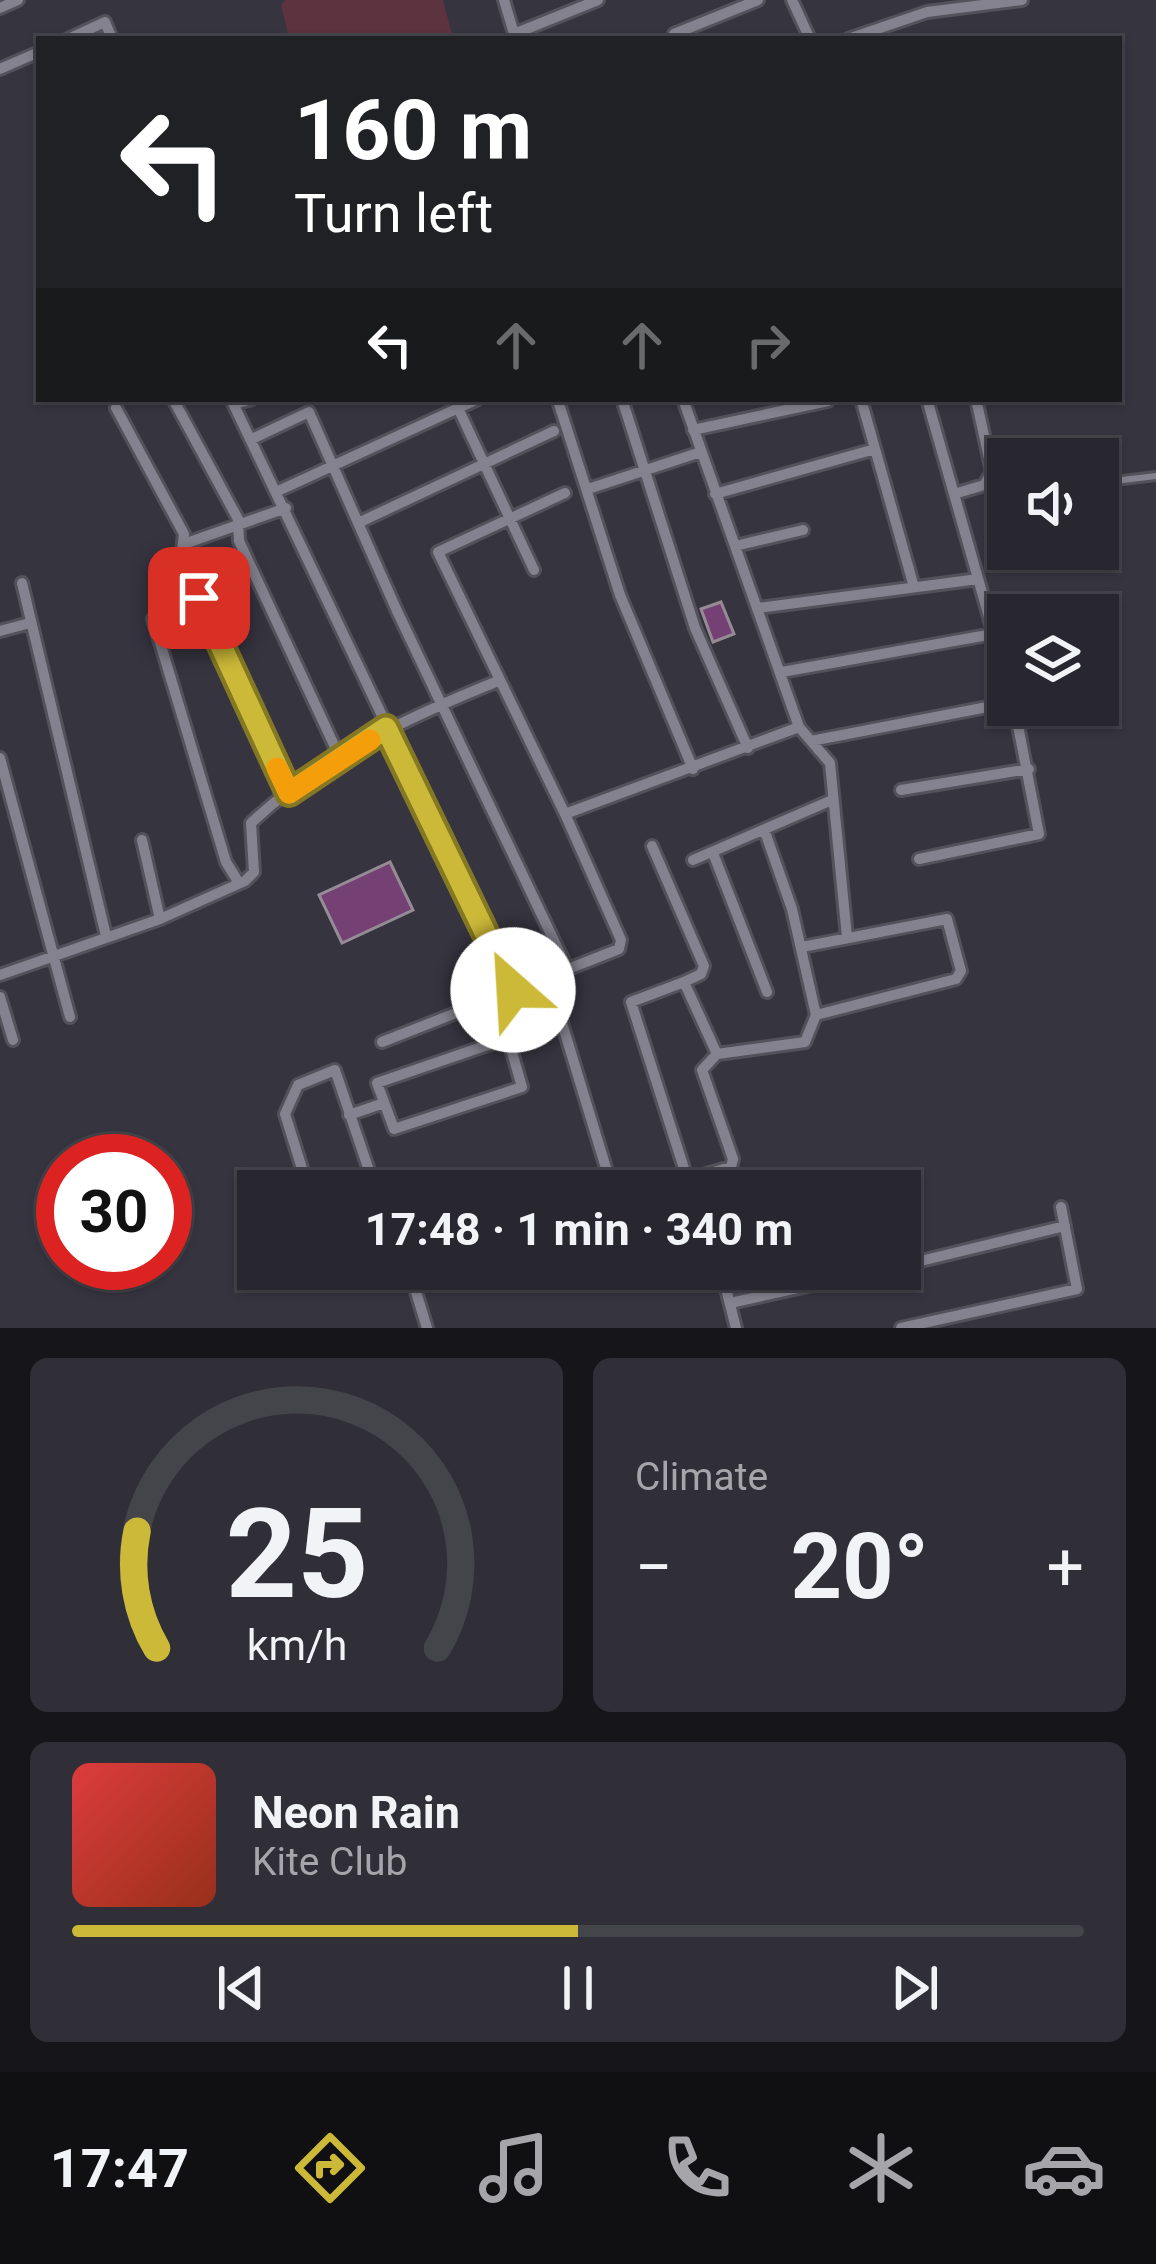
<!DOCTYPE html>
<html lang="en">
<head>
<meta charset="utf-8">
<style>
	body { margin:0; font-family:Roboto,sans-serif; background:#302f37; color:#f1f3f6; height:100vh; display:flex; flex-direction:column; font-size:45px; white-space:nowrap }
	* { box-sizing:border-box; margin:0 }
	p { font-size:39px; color:#a5a5aa }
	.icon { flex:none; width:66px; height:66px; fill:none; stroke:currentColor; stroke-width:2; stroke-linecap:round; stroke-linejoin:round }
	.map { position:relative; height:1328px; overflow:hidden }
	.panel { display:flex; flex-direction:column; gap:30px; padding:30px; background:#16151a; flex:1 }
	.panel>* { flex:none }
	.banner { position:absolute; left:36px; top:36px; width:1086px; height:366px; border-radius:0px; box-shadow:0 3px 9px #0004,0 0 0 3px #44444b; background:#202124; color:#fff; overflow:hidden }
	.fabs { position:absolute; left:987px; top:438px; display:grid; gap:24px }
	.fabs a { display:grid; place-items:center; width:132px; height:132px; border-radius:0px; background:#28272f; box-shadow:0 3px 9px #0004,0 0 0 3px #44444b; font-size:60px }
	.speed { position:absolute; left:36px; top:1134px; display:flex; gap:24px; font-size:60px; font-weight:700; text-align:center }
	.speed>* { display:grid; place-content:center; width:156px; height:156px; border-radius:50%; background:#28272f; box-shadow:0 3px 9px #0004,0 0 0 3px #44444b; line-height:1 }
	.speed .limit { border:18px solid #d22; background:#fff; color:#111 }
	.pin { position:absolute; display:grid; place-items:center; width:102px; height:102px; color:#fff; margin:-51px; border-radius:24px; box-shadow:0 6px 18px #0006 }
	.me { position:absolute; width:132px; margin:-66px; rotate:334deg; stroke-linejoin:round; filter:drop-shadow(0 0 9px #0008) }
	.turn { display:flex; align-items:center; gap:42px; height:252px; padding:0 60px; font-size:54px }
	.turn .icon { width:156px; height:156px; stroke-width:2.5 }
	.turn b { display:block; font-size:84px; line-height:102px }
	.lanes { display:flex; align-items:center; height:114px; padding:0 60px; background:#0003; justify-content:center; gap:60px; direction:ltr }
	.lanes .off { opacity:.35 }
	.big { font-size:90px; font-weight:700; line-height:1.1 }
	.panel .widget { flex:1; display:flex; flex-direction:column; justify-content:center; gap:18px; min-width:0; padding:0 42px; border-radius:18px; background:#302f37 }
	.panel .dial { align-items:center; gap:0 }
	.dial svg { height:312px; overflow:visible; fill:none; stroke:#44444b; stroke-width:7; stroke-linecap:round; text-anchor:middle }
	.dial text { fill:#f1f3f6; stroke:none }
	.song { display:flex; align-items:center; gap:36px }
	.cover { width:144px; height:144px; border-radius:18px; background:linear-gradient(135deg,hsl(0 70% 55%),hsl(10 70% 35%)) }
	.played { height:12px; border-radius:6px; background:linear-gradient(90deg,#ccb938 50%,#44444b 50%) }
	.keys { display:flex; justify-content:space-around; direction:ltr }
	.heat { display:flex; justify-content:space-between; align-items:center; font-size:66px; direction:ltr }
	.panel .tiles { flex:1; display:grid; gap:30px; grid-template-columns:1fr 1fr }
	.widget:last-child { grid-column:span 2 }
	.trip { position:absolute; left:237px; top:1170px; width:684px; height:120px; border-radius:0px; background:#28272f; box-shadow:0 3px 9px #0004,0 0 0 3px #44444b; font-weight:700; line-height:120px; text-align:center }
	.dock { display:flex; height:192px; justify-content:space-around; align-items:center; background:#101013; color:#a5a5aa }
	.dock .icon { width:84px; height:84px }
	.dock .active { color:#ccb938 }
	.dock b { font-size:54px; color:#f1f3f6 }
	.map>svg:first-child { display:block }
	.green { fill:#5c333f }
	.building { fill:#754175; stroke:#958b94; stroke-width:3 }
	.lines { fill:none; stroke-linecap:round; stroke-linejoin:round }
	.lane-casing { stroke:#53515a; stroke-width:12 }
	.street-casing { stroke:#53515a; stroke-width:16 }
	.lane { stroke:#84828e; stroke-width:6 }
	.street { stroke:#84828e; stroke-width:10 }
	.route-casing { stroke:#857824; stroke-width:30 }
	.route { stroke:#ccb938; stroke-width:21 }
	.slow { stroke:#f59e0b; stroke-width:21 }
</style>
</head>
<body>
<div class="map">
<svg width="1156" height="1328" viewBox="0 0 1156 1328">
	<rect width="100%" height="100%" fill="#36343f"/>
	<path class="green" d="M285,0H443L453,39H289L281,5Z"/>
	<path class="building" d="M721,602L734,634L713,642L701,609Z
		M390,862L413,910L342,943L319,895Z"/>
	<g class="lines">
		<defs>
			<path id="lane" d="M989,480L1008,488
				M1098,483L1156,476"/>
			<path id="street" d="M504,0L515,37
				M792,0L810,39
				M0,8L18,0
				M514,34L598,0
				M674,34L758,0
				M68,39L105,22L112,39
				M848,39L927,12L1022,0
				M0,69L39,52
				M173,399L238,519L239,541L341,760
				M231,399L513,990
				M622,399L695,628L748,748
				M683,399L799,727
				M861,399L914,587
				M927,399L1008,684
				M234,404L252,399
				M559,404L620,595L693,769
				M116,408L184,534L181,560L289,793
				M458,408L534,570
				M693,430L828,401
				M252,439L309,412L397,611L567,968
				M588,489L701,452
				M278,491L478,399
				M565,493L438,552L565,814L799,727L830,763L847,937
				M715,494L875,449
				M954,494L984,485L992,472L976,399
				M358,523L554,431
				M184,544L286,508
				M735,546L803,530
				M22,583L106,936
				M758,608L978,579
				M153,619L226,862L239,883
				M0,631L30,623
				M782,672L993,634
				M811,741L1008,703
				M0,758L70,1017
				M901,790L1029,769
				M142,840L160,919
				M652,846L704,966L701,974L684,982L717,1054
				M713,853L767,992
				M919,859L1039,834L1014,705
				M693,860L832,800
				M802,947L947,919L961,971L956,979L816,1015
				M0,975L160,919L245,881L254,872L251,823C320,758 411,716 498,681
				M548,977L613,1191
				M684,982L631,1002L688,1181
				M0,997L13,1040
				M508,1038L522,1087L394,1129L377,1083Z
				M382,1042L619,949L621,940L565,814
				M349,1115L384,1103
				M309,1191L285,1114L298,1085L335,1070L376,1191
				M647,1191L731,1167L733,1159L702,1070L717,1054L805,1042L816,1015L792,909L765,832
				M900,1266L1065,1226
				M333,1269L336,1278
				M409,1269L427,1328
				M721,1269L736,1328
				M730,1303L885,1269
				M901,1328L1077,1289L1061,1207"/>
		</defs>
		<use href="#lane" class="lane-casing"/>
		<use href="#street" class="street-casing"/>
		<use href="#lane" class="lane"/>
		<use href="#street" class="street"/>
	</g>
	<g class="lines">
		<defs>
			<path id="route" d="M199,598L289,793L386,728L513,990"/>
		</defs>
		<use href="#route" class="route-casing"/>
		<use href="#route" class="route"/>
		<path class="slow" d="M277,768L289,793L370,740"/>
	</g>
</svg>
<div class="fabs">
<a><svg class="icon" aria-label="sound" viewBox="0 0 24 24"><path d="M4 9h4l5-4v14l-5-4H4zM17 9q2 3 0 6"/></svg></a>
<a><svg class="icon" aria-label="layers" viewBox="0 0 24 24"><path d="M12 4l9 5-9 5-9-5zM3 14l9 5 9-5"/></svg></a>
</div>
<div class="speed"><div class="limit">30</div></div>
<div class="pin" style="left:199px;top:598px;background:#d93025"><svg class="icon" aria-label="arrive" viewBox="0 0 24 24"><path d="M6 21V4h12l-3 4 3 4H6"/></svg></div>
<svg class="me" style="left:513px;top:990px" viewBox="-20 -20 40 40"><circle r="19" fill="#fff"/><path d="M0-13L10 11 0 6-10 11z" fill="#ccb938"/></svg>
<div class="trip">17:48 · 1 min · 340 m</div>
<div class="banner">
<div class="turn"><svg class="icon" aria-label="left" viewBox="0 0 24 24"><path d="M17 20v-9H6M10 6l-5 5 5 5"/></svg><div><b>160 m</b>Turn left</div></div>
<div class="lanes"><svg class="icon" aria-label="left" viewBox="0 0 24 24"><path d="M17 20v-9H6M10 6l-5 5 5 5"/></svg><svg class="icon off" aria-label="ahead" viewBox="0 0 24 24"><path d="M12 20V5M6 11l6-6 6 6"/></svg><svg class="icon off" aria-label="ahead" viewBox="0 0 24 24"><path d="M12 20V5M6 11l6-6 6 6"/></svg><svg class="icon off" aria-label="right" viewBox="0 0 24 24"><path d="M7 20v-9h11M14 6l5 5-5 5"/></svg></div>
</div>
</div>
<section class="panel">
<div class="tiles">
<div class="widget dial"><svg viewBox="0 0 100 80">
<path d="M14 69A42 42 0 1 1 86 69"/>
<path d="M14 69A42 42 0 0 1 9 39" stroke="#ccb938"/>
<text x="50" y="56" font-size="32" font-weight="700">25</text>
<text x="50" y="72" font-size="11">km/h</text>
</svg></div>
<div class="widget"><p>Climate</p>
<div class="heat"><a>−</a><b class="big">20°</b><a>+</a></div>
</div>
<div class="widget">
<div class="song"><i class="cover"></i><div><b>Neon Rain</b><p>Kite Club</p></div></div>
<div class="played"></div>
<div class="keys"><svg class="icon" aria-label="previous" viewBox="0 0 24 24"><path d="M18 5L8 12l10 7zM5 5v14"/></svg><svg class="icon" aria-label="pause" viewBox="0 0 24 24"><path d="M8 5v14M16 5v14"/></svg><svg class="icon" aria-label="next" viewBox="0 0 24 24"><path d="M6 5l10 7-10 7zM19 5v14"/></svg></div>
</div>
</div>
</section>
<nav class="dock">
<b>17:47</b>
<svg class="icon active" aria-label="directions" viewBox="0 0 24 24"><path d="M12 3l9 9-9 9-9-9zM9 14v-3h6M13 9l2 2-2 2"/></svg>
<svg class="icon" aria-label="music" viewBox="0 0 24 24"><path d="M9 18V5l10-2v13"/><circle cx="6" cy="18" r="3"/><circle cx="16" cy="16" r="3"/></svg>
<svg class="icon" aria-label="phone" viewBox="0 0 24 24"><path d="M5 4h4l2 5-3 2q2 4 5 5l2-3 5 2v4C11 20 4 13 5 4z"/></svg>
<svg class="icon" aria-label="climate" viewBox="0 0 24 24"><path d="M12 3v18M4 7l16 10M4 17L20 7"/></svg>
<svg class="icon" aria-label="car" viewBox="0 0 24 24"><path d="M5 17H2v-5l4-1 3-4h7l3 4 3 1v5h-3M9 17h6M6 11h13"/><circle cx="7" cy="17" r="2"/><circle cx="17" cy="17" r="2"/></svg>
</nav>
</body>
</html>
